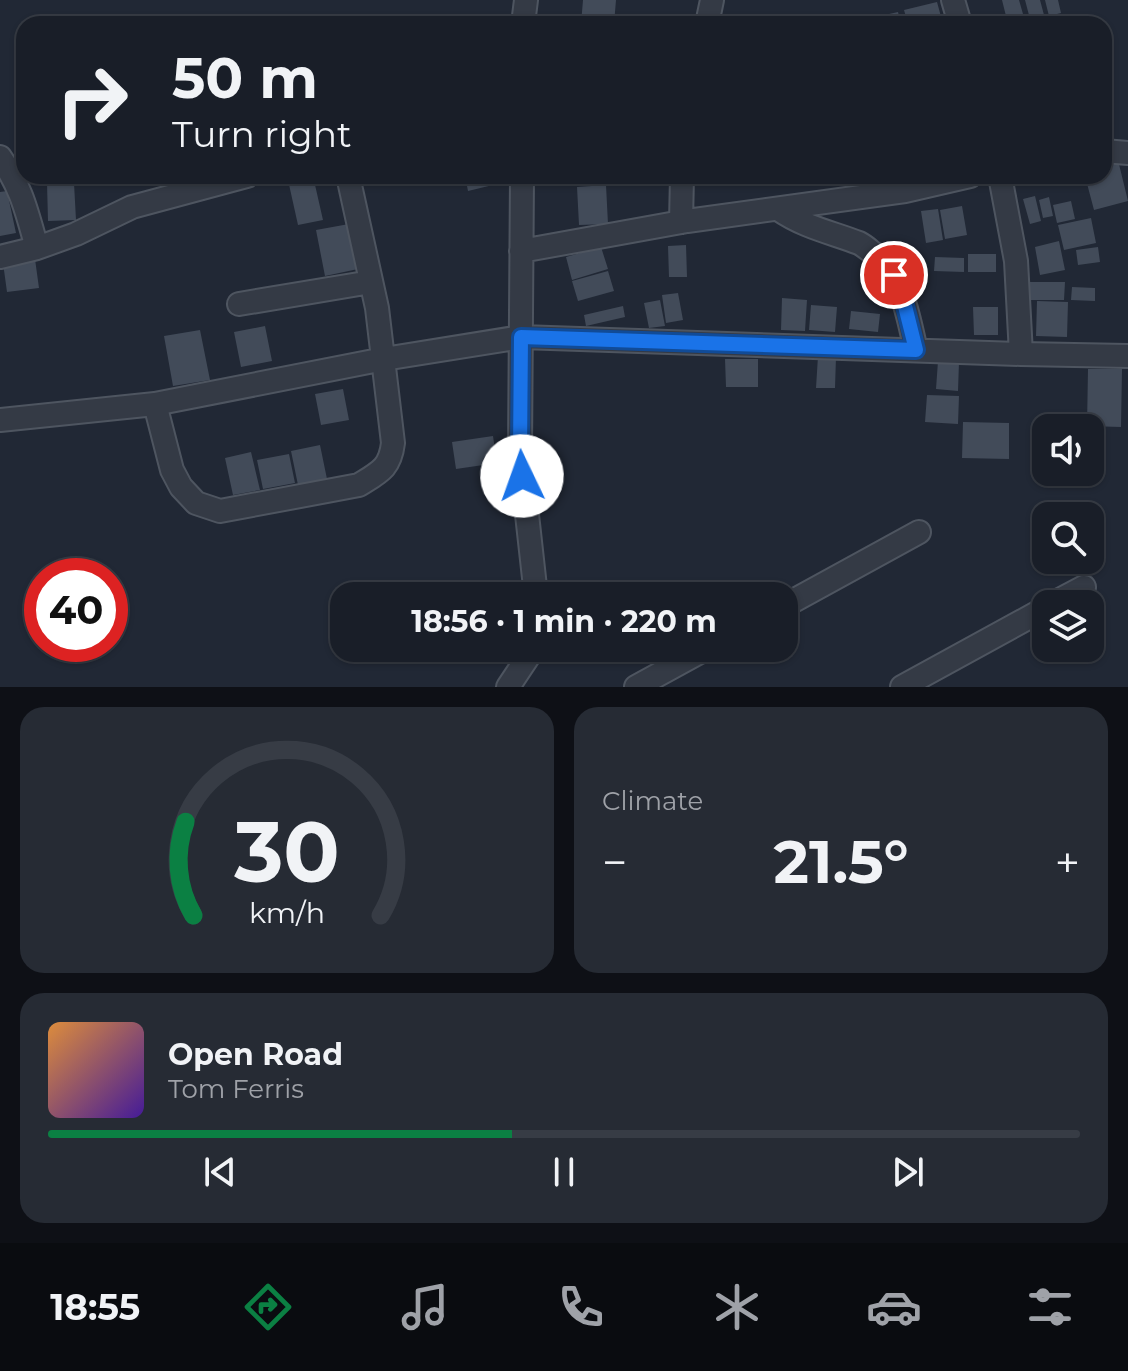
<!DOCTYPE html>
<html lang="en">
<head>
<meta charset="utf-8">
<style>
	body { margin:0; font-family:Montserrat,sans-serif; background:#262b34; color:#f1f3f6; height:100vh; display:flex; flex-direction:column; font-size:30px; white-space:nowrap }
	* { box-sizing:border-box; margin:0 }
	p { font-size:26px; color:#9fa2a8 }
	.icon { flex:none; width:44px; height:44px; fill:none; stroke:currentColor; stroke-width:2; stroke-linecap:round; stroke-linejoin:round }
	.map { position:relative; height:687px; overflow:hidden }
	.drawer { display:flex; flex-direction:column; gap:20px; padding:20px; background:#0e1016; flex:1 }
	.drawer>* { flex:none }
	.guide { position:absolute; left:16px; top:16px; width:1096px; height:168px; border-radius:24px; box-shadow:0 2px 6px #0004,0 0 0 2px #373c45; background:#191e28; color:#f1f3f6; overflow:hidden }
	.buttons { position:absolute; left:1032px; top:414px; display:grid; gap:16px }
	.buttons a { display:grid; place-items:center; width:72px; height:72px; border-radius:16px; background:#191e28; box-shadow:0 2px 6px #0004,0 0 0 2px #373c45; font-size:40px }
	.speed { position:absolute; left:24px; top:558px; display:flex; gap:16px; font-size:40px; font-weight:700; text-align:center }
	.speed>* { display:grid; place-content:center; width:104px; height:104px; border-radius:50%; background:#191e28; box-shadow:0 2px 6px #0004,0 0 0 2px #373c45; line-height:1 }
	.speed .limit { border:12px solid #d22; background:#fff; color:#111 }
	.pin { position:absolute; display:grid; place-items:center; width:68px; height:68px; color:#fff; margin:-34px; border:4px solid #fff; border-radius:50%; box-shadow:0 2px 8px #0007 }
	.me { position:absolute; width:88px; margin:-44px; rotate:357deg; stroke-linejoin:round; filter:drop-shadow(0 0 6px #0008) }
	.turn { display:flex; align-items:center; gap:28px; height:168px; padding:0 24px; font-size:36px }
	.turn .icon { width:104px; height:104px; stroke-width:2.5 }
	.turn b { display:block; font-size:56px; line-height:68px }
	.big { font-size:60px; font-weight:700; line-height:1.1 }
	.drawer .widget { flex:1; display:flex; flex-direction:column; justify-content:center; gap:12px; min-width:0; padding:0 28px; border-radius:24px; background:#262b34 }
	.drawer .dial { align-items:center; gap:0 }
	.dial svg { height:208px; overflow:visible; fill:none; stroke:#373c45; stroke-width:7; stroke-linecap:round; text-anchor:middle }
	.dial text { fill:#f1f3f6; stroke:none }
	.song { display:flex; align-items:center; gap:24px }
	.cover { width:96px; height:96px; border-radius:12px; background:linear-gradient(135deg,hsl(30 70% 55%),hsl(260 70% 35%)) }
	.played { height:8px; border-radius:4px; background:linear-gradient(90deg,#0b8043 45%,#373c45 45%) }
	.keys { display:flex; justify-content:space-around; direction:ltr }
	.heat { display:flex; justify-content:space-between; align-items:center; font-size:44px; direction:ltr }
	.drawer .tiles { flex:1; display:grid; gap:20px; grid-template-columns:1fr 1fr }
	.widget:last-child { grid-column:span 2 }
	.trip { position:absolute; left:330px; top:582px; width:468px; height:80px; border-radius:24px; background:#191e28; box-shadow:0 2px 6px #0004,0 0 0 2px #373c45; font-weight:700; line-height:80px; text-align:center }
	.dock { display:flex; height:128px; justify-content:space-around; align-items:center; background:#0a0c10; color:#9fa2a8 }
	.dock .icon { width:56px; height:56px }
	.dock .selected { color:#0b8043 }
	.dock b { font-size:36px; color:#f1f3f6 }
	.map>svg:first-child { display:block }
	.building { fill:#424b59 }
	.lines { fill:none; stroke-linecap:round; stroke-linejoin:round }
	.minor-casing { stroke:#4e5560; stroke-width:26 }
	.minor { stroke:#343a45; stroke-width:22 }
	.route-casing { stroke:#114b97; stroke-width:20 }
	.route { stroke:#1a73e8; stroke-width:14 }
</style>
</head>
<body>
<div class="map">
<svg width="1128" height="687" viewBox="0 0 1128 687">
	<rect width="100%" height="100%" fill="#212835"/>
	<path class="building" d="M583,0H616L614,24H581Z
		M1002,0H1019L1025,21L1008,24Z
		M1025,0H1040L1044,15L1030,19Z
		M1045,0H1058L1061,13L1049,16Z
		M937,2L943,24H908L904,10Z
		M898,12L901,24H868L867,19Z
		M1117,156L1128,201L1094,210L1085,176H1104V159Z
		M305,176H313L323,220L298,225L288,180Z
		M465,176H496L497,184L468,191Z
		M634,176H668V186L634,185Z
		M47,183H74L76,220L48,221Z
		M606,185L608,224L579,225L577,187Z
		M7,191L16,233L0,236V192Z
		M1035,196L1041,221L1030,224L1023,199Z
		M1049,197L1053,216L1043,218L1039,200Z
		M1071,201L1075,219L1057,223L1053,205Z
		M962,206L967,235L945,239L940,210Z
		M938,209L943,240L926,243L921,211Z
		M1091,218L1096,243L1064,250L1058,225Z
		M349,224L358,269L325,276L316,230Z
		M1059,241L1065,270L1040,275L1035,247Z
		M686,245L687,277H669L668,246Z
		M601,247L608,269L572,280L566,257Z
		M1098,247L1100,262L1078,265L1076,250Z
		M968,254H996V272H968Z
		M935,257L964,258V272L934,271Z
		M35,259L39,288L7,292L3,263Z
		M608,271L614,291L578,301L572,281Z
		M1030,282H1065L1064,300H1030Z
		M1072,287L1095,288V301L1071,300Z
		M678,293L683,320L666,323L662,295Z
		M782,298L807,300L805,331L781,330Z
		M660,300L665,326L649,328L644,303Z
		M1037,301L1068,302L1067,337L1036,336Z
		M811,305L837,307L835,332L809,330Z
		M623,306L625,317L586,326L584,315Z
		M973,307H998V335H974Z
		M851,311L880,314L878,332L849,329Z
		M265,326L272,361L241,367L234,332Z
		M200,330L210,380L173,386L164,336Z
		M818,356L836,357L835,388H816Z
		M725,359H758V387H726Z
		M938,361L959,362L958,391L936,389Z
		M1088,369H1122L1121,427L1087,426Z
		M343,389L349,420L321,425L315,394Z
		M927,395L959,396L958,424L925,422Z
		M963,422L1009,423V459L962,458Z
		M493,436L497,463L456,469L452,442Z
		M320,445L327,479L298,485L291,451Z
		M251,452L260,490L233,495L225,458Z
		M289,454L295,483L263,489L257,460Z"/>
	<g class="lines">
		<defs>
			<path id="minor" d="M953,0L960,24
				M523,24L526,0
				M707,24L712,0
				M1104,151L1128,153
				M0,157C22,188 27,213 37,248L0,257
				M522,176L520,451L536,596
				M1000,176L1016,261L1021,354
				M778,209C804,227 830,232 859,243C865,246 869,250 874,254C904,281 907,313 916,350
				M681,222L682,176
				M37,248L76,234L132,207L247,176
				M521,251L687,221L905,191L970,176
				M239,304L371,282
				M155,404L172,470L181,487L196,503L220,511L359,485C380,472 390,468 393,443L377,308L348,176
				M0,420L155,404L384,359L521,337L1021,354L1128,356
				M1052,604L1084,587
				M784,606L919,532
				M508,687L534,648
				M636,687L707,648
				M902,687L1046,608"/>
		</defs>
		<use href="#minor" class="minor-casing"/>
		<use href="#minor" class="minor"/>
	</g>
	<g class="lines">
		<defs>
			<path id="route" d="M522,476L520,451L521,337L916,350L902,294L894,275"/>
		</defs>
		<use href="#route" class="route-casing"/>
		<use href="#route" class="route"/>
	</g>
</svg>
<div class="buttons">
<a><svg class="icon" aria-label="sound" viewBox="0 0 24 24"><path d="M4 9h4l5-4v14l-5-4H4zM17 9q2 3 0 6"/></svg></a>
<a><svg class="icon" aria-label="search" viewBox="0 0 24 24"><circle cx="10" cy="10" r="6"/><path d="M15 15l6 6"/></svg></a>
<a><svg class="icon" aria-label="layers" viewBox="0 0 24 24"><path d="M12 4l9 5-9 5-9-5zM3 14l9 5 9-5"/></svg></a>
</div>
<div class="speed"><div class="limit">40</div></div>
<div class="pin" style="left:894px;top:275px;background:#d93025"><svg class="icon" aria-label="arrive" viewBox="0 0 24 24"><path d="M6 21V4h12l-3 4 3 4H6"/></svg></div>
<svg class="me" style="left:522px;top:476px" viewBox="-20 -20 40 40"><circle r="19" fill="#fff"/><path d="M0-13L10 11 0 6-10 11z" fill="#1a73e8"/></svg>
<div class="trip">18:56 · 1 min · 220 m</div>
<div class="guide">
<div class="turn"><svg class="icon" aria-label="right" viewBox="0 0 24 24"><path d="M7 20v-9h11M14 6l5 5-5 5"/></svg><div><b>50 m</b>Turn right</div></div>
</div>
</div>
<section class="drawer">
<div class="tiles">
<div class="widget dial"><svg viewBox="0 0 100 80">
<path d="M14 69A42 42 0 1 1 86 69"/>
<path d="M14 69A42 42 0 0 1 11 33" stroke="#0b8043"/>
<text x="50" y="56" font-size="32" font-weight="700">30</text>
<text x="50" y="72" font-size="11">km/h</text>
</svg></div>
<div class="widget"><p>Climate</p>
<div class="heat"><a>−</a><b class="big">21.5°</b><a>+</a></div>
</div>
<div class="widget">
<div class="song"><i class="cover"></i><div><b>Open Road</b><p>Tom Ferris</p></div></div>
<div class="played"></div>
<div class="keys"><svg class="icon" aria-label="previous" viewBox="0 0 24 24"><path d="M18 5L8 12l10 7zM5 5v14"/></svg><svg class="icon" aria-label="pause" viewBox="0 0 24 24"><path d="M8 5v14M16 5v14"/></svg><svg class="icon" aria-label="next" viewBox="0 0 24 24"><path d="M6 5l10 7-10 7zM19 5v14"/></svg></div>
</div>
</div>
</section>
<nav class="dock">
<b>18:55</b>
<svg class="icon selected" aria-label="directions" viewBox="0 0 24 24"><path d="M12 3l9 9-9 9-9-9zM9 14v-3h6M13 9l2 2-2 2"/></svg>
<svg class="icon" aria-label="music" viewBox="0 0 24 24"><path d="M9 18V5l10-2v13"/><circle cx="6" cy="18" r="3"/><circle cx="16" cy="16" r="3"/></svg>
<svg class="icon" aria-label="phone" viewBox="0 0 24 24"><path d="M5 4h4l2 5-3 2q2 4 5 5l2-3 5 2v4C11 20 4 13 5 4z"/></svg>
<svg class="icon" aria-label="climate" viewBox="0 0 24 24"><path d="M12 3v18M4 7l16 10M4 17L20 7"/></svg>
<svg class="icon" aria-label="car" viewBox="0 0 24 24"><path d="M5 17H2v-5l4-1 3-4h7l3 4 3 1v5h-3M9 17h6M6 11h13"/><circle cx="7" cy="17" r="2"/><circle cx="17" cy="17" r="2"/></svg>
<svg class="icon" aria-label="filters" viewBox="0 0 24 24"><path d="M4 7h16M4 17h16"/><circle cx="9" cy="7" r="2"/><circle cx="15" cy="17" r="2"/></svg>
</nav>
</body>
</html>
